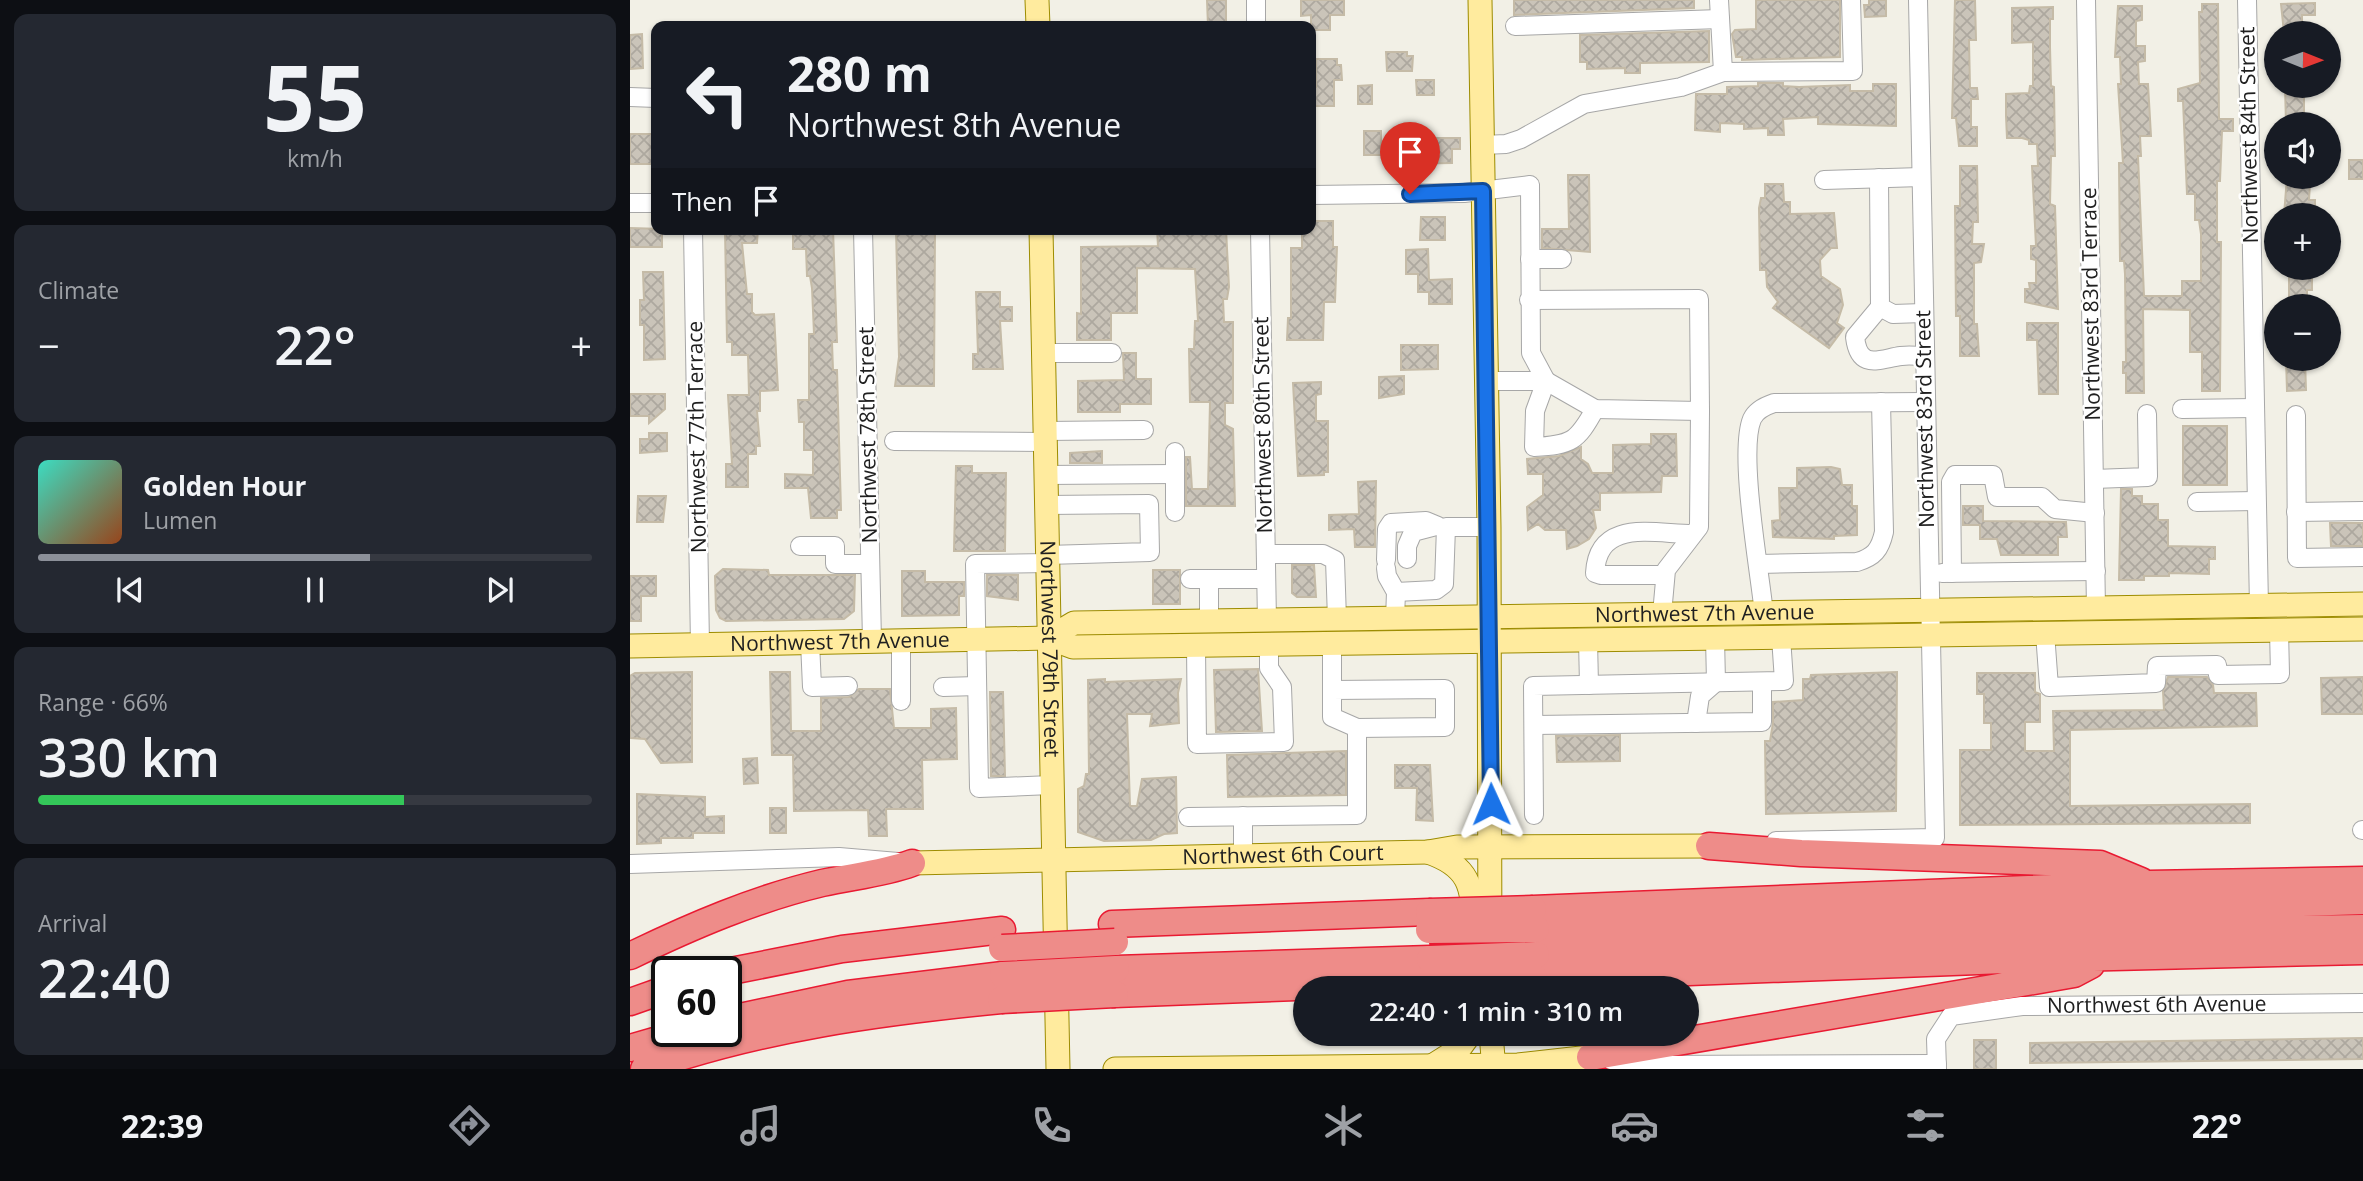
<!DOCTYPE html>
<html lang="en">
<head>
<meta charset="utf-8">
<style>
	body { margin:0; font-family:"Open Sans",sans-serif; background:#242831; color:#f1f3f6; height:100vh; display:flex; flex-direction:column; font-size:26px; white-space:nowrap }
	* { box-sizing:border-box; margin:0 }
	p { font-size:23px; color:#9ea1a6 }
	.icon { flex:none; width:38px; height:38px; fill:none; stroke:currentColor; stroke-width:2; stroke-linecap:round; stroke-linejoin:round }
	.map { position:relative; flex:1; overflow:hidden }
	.side { display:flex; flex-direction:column; gap:14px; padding:14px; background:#0d0f14; width:630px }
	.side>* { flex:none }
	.guide { position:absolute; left:21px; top:21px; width:665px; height:214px; border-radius:14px; box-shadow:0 2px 5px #0004; background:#171b24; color:#f1f3f6; overflow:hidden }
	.needle { width:46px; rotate:91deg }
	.tools { position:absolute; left:1634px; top:21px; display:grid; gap:14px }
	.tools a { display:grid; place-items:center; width:77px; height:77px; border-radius:50%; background:#171b24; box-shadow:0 2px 5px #0004; font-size:35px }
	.speed { position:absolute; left:21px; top:956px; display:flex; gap:14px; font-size:35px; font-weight:700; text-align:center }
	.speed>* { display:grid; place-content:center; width:91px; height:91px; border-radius:50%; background:#171b24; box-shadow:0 2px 5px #0004; line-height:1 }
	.speed .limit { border:4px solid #111; border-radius:10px; background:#fff; color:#111 }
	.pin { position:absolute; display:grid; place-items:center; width:60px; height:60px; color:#fff; margin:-72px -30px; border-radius:50% 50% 50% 0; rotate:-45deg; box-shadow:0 0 7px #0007 }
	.pin .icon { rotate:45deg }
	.me { position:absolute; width:77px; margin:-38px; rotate:359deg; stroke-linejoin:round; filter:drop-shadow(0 0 5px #0008) }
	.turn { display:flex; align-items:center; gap:24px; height:147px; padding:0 21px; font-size:32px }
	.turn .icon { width:91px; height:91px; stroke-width:2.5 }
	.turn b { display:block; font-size:49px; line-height:60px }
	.then { display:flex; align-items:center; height:66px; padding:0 21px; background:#0003; gap:14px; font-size:26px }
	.big { font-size:52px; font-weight:600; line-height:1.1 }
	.side .widget { flex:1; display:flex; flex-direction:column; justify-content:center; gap:10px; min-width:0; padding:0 24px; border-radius:14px; background:#242831 }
	.side .dial { align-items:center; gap:0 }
	.dial b { font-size:91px; line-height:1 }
	.song { display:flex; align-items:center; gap:21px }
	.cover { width:84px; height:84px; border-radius:10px; background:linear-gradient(135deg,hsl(170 70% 55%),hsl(20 70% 35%)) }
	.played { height:7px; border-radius:4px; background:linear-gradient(90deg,#8c9099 60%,#363941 60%) }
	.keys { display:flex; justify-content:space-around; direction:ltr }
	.heat { display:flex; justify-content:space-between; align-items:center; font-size:38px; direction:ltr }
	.charge { height:10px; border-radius:5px; background:linear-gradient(90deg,#34c759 66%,#363941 0) }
	.trip { position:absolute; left:663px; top:976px; width:406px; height:70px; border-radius:35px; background:#171b24; box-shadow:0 2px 5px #0004; font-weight:600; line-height:70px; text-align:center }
	.dock { display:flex; height:112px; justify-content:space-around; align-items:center; background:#090b0e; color:#9ea1a6 }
	.dock .icon { width:49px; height:49px }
	.dock .current { color:#8c9099 }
	.dock b { font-size:32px; color:#f1f3f6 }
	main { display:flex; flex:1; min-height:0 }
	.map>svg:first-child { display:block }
	.building { fill:url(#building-cross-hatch); stroke:#c5bba7; stroke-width:2 }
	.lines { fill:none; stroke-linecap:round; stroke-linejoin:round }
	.minor-casing { stroke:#a7a7a7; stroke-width:20 }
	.major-casing { stroke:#9d8c00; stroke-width:25 }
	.highway-casing { stroke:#e91a32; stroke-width:29 }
	.minor { stroke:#fff; stroke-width:18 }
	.major { stroke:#ffeb9e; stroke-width:23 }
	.highway { stroke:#ee8c89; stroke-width:26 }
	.highway-bridge-casing { stroke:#e91a32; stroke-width:29; stroke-linecap:butt }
	.highway-bridge { stroke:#ee8c89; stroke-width:26 }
	.route-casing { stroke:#114b97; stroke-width:18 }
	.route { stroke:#1a73e8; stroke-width:12 }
	.labels { text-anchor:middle; stroke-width:5; stroke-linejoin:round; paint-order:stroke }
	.street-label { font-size:21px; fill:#202020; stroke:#fff }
</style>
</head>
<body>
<main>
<section class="side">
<div class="widget dial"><b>55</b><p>km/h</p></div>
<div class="widget"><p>Climate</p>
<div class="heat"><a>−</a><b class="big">22°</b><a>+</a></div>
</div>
<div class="widget">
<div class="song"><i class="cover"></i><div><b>Golden Hour</b><p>Lumen</p></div></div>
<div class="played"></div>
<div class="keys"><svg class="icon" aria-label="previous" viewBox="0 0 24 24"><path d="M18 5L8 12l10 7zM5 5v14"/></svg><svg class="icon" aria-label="pause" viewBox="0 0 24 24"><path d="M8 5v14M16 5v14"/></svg><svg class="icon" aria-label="next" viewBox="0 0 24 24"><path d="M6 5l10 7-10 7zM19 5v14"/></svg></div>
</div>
<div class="widget"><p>Range · 66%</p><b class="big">330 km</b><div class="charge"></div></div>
<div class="widget"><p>Arrival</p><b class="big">22:40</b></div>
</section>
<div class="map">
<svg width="1733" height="1069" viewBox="0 0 1733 1069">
	<defs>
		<pattern id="building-cross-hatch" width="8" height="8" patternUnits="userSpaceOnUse" patternTransform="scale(1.75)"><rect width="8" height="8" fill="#cac4b9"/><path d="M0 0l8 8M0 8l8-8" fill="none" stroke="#ada89f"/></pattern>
	</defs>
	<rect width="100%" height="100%" fill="#f2f0e6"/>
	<path class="building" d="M577,0H596V26H578Z
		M671,0H714V15H700V30H681V15L671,16Z
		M884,0H1064V8L884,15Z
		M1126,0H1210V57L1112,60V57H1106L1102,34L1105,30L1126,29Z
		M1239,0H1256V16L1235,17L1234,5H1239Z
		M1325,0H1345L1346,40H1339L1340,88H1347L1348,99H1341V127H1347V146H1329L1326,118H1322Z
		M1685,3V15H1672V33H1654L1651,4Z
		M1572,4H1588L1589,119H1603V131H1592L1590,181H1587V242H1591L1590,391H1572V352H1560V310L1513,309L1514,393H1496V373H1493V362H1496L1495,274L1494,261H1490L1489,163H1493L1488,84H1491L1490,57H1485L1488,6H1512V20L1506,21V46H1515V61L1508,62L1509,84H1518L1521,136H1510L1511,156H1508L1514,296H1552V281H1571V234L1569,220H1565V194H1557L1553,101H1548V89L1570,83L1569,12H1572Z
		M1423,7V19H1420V47L1421,86L1424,87L1425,156H1421L1420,204L1425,206L1428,309L1395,302V289H1400L1399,283H1406V260L1401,259V246H1406L1402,166H1408L1407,144H1399V140L1392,138H1377L1376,116V94L1399,93L1400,86H1403V42L1382,43V8Z
		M1079,31V62L1010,63V73H995V68L957,69V62H950V35Z
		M12,34L13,68L0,69V35Z
		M756,52H777V56H783L782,71H757Z
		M686,59H707V65H711L712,80H704V106H681V87H686Z
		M786,80H804V95H787Z
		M1128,83H1153V86L1169,87L1220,85V91H1243V84H1266V126L1188,124V117L1153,119L1154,135H1138V128L1114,129V124L1090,123V132L1065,130L1066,94H1097V87L1128,86Z
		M742,85V104H728V86Z
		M1655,86L1674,88V124H1656Z
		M734,131H751V155H734Z
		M0,134H26V164H0Z
		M802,138H830V149H822V163L767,164V148L802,147Z
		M1719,160H1733V179H1719Z
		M1330,166H1347L1348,222H1343L1342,244H1354L1351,262L1344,263V324H1347L1349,356H1330V316H1326L1325,206H1330Z
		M938,175H959L960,252L912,248V229H939Z
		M1657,177H1675V184H1680L1679,200H1685V215H1654Z
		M1135,184H1153L1154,202H1160V214L1204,213L1207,248H1201L1190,260L1191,276L1210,289L1213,305L1207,323L1214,328L1199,348L1143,308L1148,302L1137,287L1136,270H1130L1129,208L1131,198H1135Z
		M791,217H815V240H790Z
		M681,221H703V247H707L705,302H694L693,340H657L658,318H661V248H672V229H681Z
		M0,228L32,229V247H0Z
		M95,229H128L127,243H112L117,294H122V312L125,315L144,314L148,390L130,391V411H127L130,446H126V454H118V487H96V464H102L98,395H119L118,355H102V342H97Z
		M163,229H203L207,342H202L203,370H207L211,510H207V518H181L178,488H155V474L183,475V450H174V422H169L168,400H179V334H184L182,288L180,276H177L176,249H163Z
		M266,229H305L304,386H265L269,357Z
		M527,229H596L599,287L597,299H593L594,322H603V403H595V425L603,429L605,506H556V457H560L562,489H578L580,402H560L559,349H564L565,321H568L565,269L507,268V313H481V340H447V313L451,314V247L528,246Z
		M798,249L799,280L822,279V304H799V292H788V274H776V250Z
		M1659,268H1682V290H1677V306H1659Z
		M13,272H33L35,359L14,360V325H10V300H14Z
		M346,292H370V307H382V321H370L373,369H343V354H348Z
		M1397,323H1428V394H1409L1407,340H1397Z
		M771,345H808V369L771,370Z
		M493,353H506V379H521V404H490V412H448V381L494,380Z
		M1656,359H1675L1676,390L1657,391Z
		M774,376V394L749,398V377Z
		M691,382V394L686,395V421H698V472H694V475L668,476L663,383Z
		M0,394H35V409L19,423V416H0Z
		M1553,426H1597V485H1553Z
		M19,433H37V451L10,453V439H19Z
		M1021,434H1046L1047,476H1032L1031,492L970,493V510H963L966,528L959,539L947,546L937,549L936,530H915L908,524L898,530L897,507L913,495V474H898L897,459L929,456L951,447V459L958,464L962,473H983V445L1021,444Z
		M472,451V463H440V453Z
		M326,466H342V473H376L375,551H324Z
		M1201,467L1210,469L1212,485H1222V506H1227V535L1204,536V539L1143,537L1142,521L1150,520L1149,488H1167V468Z
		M746,481L745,547H725L724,529L699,530V515L729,514L728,482Z
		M1491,489H1502V496H1512V504H1528V520H1538V546L1585,547V559H1579V574L1539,573V576H1514V580H1489Z
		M8,496H36L33,522H7Z
		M1333,506H1353V521L1436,522L1437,537H1428V555H1371L1367,539H1350V525H1333Z
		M1700,523H1733V546H1701Z
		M662,565H684L686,597H667L662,593Z
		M93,569L138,570L139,575H225L224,611L214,619L96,621L90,618L86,610L85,576Z
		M523,570H550V604H523Z
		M272,571H295V582H334V596H329V615L272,616Z
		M357,575H388V600L357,596Z
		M0,576H26V596H11V621H0Z
		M628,669L632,731L586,732L584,670Z
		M62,672V762L31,763L15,739L0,738V676L5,673Z
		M140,672H160L161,731H191V698L219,697L229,689H260L264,728H301V709L326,708L327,759L292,760L293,809H256L257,836H239L238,810L164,811L163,755H142Z
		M1267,672L1266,811L1136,814L1135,741H1140L1143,723V702L1173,700V679H1180L1181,675Z
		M1347,673H1405V692L1410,694V722H1395V751H1424L1423,711L1534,710L1533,691L1538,677H1577L1583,685L1584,693H1626L1627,726L1440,730V806L1620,804V823L1330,825V750H1361V723H1354V694H1347Z
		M1733,677V714H1692L1691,678Z
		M475,679V682L551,679L548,693L549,723L520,726L522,714H497L500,806H507L512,779L546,777L547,833L534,834L521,840L474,841L448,832V789L454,786L456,774H459L458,680Z
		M360,692H373L375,776H361Z
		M990,735V761L927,762L926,736Z
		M716,751V795L598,797L597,755Z
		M127,758L128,783L114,784L113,759Z
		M765,765H800L803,821L786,820L787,788H765Z
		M7,794L75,797V817L94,816V833H63V838H31V843L7,844Z
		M140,808H156V833H140Z
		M1733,1038V1059L1400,1063V1043Z
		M1344,1040H1366V1069H1344Z"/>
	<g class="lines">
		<defs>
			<g id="minor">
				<path d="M626,0V26"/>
				<path d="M1089,0L1093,72L1223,71L1221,0"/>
				<path d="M1456,0L1466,609"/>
				<path d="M1617,0L1629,606"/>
				<path d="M885,26L1090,19"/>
				<path d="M0,97L26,98"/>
				<path d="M853,145L876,144L891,139L954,104L1051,87L1093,72"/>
				<path d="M1249,178L1250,307L1263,314L1293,313"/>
				<path d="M1194,180L1291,177"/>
				<path d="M681,195L834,193L900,185L901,353L916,381L905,411L904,447C941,445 947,442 965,409"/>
				<path d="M0,203H26"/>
				<path d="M63,229L70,645"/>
				<path d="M233,229L242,641"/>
				<path d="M630,229L637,621"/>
				<path d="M900,259H932"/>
				<path d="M1250,307L1225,337C1229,371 1249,359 1271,356C1279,355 1287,356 1294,356"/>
				<path d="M414,353H482"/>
				<path d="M857,381H916L965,409L1070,411L1069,299L899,300"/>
				<path d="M1552,409L1624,408"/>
				<path d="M1666,415L1667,558L1733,557"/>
				<path d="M415,431L514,430"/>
				<path d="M264,441L415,442"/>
				<path d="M545,452V512"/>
				<path d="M416,475L545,474"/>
				<path d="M1464,479L1518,477L1517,414"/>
				<path d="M1567,502L1626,501"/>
				<path d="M416,505L519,504L520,552L417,555"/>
				<path d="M1666,512L1733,511"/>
				<path d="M170,546H205V564H240"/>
				<path d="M636,554H693L705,560L707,619"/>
				<path d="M777,559V546L783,532L806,526"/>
				<path d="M756,560L757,529L761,523L796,521L808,526"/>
				<path d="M418,563L345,564L349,788L421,785"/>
				<path d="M1129,564L1227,562C1244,557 1250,550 1254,532L1251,402"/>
				<path d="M756,568L757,576L766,592L765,619"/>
				<path d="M1312,573L1466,571"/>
				<path d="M1322,573L1321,482L1325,475H1363L1367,497H1412L1425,509L1465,513"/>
				<path d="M1035,575H971L965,573C968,518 1023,534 1063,534"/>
				<path d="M560,579H636"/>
				<path d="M766,592L806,590L814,584L816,527H859"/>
				<path d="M1032,614L1036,570L1069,527L1070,411"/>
				<path d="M1134,614C1130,572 1108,453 1122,419C1126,410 1135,406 1144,403L1295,402"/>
				<path d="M579,622V579"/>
				<path d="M1415,633L1419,687L1526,683L1527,666L1587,665L1588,675L1650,674L1649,630"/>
				<path d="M958,640L959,685"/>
				<path d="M271,641V701"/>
				<path d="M180,642L182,687L218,686"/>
				<path d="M566,646L567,744L654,742L652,687L639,668V645"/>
				<path d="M313,687L347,686"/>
				<path d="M702,690L815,689V727L727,728L702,717V643"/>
				<path d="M1066,723L1070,696L1086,682L1085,638"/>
				<path d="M904,725L1132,722V682"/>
				<path d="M904,815L903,686L1154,681L1151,637"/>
				<path d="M613,816V856"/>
				<path d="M558,817L727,815V728"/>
				<path d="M1732,830H1733"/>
				<path d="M1146,841L1305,838L1288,0"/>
				<path d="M0,864L209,857L268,862"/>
				<path d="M981,1060L1023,1065L1307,1064"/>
				<path id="s1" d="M1307,1069L1306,1039L1321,1016L1392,1006L1733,1003"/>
			</g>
			<g id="major">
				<path d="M407,0L408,26"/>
				<path d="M850,0L859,527L860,975"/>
				<path id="s2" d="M411,229L428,1069"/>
				<path id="s3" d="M419,638L444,623L1733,604"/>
				<path id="s4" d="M0,646L419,638L443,647L1733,629"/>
				<path d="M798,852C839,866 843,886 844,926"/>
				<path id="s5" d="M282,863L798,852L827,847L1079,846"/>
				<path d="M861,1034L864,1069"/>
				<path d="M802,1066L829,1049L840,1034"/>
				<path d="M485,1069L888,1065L960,1057"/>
			</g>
			<path id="highway" d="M1079,846L1171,853L1470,864L1511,881
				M903,909L1519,884L1733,880
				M482,924L799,912
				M906,929L1733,901
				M906,955L1552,931L1733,928
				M0,956C62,926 125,899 192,883C223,876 252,874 282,863
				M486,969L800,959
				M96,972L212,949L372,930
				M904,978L1400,959L1733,951
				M485,994L800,982
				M0,1002L37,989
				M96,1020L218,994L373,975
				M0,1048L59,1031
				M960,1057L1444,974L1461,965
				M14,1069C129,1028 250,1012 371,1000"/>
		</defs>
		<use href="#minor" class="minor-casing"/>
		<use href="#major" class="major-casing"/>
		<use href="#highway" class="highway-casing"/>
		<use href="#minor" class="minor"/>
		<use href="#major" class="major"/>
		<use href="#highway" class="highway"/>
		<defs>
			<path id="highway-bridge" d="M799,912L903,909
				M799,930L906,929
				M372,948L485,942
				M800,959L906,955
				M373,975L486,969
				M800,982L904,978
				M371,1000L485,994"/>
		</defs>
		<use href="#highway-bridge" class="highway-bridge-casing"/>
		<use href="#highway-bridge" class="highway-bridge"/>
	</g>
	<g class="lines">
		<defs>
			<path id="route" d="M780,194L853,191L861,804"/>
		</defs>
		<use href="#route" class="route-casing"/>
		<use href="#route" class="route"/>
	</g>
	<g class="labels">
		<g class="street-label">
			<text transform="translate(1619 135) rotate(-91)" y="7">Northwest 84th Street</text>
			<text transform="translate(1461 304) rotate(-91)" y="7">Northwest 83rd Terrace</text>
			<text transform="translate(1295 419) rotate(-91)" y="7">Northwest 83rd Street</text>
			<text transform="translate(633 425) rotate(-91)" y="7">Northwest 80th Street</text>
			<text transform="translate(238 435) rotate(-91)" y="7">Northwest 78th Street</text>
			<text transform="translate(67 437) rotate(-91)" y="7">Northwest 77th Terrace</text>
			<text dy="7" stroke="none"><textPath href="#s3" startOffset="660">Northwest 7th Avenue</textPath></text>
			<text dy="7" stroke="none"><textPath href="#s4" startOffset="210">Northwest 7th Avenue</textPath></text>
			<text dy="7" stroke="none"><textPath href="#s2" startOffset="420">Northwest 79th Street</textPath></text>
			<text dy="7" stroke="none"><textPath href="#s5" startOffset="371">Northwest 6th Court</textPath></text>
			<text dy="7" stroke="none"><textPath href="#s1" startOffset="264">Northwest 6th Avenue</textPath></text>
		</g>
	</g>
</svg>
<div class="tools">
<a><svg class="needle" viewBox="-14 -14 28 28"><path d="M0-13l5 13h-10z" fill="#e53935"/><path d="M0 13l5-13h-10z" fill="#9ea1a6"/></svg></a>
<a><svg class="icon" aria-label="sound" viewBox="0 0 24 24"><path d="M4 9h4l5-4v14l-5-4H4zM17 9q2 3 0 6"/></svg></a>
<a>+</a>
<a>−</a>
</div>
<div class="speed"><div class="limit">60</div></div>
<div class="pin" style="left:780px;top:194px;background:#d93025"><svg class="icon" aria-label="arrive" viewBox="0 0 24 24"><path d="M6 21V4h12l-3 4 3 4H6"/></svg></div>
<svg class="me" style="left:861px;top:804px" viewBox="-20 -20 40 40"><path d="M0-17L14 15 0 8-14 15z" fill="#1a73e8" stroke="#fff" stroke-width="4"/></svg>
<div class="trip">22:40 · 1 min · 310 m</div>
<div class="guide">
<div class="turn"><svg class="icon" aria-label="left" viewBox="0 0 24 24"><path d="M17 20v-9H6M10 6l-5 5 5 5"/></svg><div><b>280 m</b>Northwest 8th Avenue</div></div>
<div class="then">Then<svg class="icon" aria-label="arrive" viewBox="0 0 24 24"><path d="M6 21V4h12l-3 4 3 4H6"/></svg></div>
</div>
</div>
</main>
<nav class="dock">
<b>22:39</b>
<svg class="icon current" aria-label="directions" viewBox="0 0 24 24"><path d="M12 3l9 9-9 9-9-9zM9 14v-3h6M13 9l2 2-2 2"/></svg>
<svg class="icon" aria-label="music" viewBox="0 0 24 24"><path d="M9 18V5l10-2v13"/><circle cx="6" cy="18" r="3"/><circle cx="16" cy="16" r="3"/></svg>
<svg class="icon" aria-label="phone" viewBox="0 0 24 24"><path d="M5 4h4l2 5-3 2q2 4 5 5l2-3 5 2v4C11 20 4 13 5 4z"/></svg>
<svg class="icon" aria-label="climate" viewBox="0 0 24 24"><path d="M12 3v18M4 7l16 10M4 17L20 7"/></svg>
<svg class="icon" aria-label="car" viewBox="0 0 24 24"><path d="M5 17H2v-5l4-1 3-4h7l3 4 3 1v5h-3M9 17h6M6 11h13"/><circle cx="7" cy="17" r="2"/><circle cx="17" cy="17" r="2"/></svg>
<svg class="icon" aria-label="filters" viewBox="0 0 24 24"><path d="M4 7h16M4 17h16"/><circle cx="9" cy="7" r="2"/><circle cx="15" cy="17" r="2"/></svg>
<b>22°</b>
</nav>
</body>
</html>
